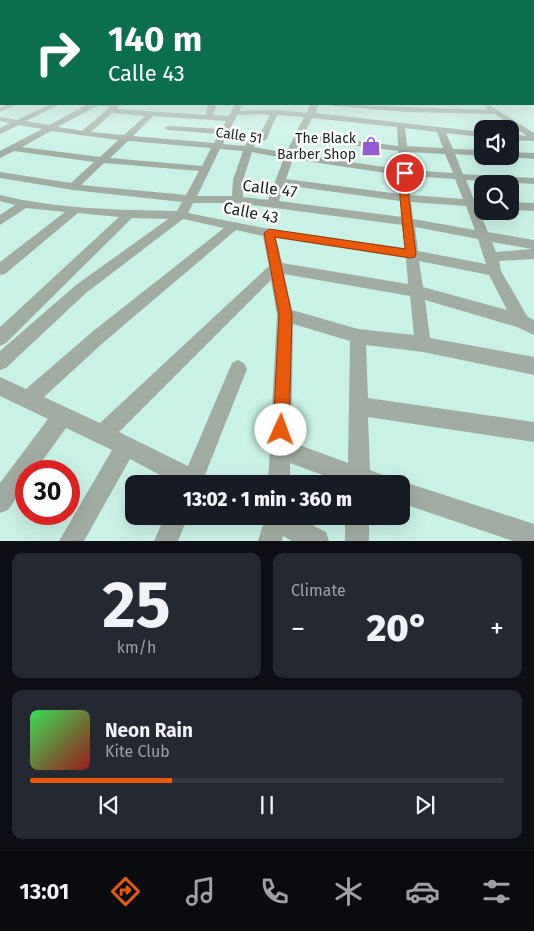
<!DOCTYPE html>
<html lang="en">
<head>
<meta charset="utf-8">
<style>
	body { margin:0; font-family:"Fira Sans",sans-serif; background:#242831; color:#f1f3f6; height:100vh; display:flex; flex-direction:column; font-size:19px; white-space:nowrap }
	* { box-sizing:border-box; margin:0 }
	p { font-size:16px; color:#9ea1a6 }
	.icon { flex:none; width:28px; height:28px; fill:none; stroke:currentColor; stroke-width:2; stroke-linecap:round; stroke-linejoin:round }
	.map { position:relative; height:541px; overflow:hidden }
	.side { display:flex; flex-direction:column; gap:12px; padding:12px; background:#0d0f14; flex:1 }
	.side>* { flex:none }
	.banner { position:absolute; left:0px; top:0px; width:535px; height:105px; box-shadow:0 5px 20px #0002; background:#0b6e4f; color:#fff; overflow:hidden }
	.buttons { position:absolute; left:474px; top:120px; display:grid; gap:10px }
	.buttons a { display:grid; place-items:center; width:45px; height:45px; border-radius:10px; background:#171b24; box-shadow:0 5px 20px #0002; font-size:25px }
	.speed { position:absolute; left:15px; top:460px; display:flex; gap:10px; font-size:25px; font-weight:700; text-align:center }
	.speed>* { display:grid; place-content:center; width:65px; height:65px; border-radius:50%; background:#171b24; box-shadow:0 5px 20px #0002; line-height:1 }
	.speed .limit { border:8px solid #d22; background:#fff; color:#111 }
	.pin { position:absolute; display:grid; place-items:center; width:42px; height:42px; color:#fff; margin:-21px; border:2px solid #fff; border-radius:50%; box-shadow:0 1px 5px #0007 }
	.me { position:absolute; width:55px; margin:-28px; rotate:2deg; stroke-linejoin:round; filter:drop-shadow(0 0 4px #0008) }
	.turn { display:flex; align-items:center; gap:18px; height:105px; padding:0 25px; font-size:22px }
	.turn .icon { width:65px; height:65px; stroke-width:2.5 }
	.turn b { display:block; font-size:35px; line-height:42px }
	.big { font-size:38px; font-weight:800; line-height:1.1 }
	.side .tile { flex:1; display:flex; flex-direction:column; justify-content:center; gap:8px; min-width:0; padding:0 18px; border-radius:10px; background:#242831 }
	.side .dial { align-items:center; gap:0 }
	.dial b { font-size:65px; line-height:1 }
	.song { display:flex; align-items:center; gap:15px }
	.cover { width:60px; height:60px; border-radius:8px; background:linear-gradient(135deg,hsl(130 70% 55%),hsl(0 70% 35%)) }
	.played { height:5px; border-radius:2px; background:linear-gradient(90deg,#ea580c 30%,#363941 30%) }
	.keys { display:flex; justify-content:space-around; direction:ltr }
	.heat { display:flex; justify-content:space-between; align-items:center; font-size:28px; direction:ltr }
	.side .tiles { flex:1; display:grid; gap:12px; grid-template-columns:1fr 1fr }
	.tile:last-child { grid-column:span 2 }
	.trip { position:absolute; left:125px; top:475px; width:285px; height:50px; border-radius:10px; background:#171b24; box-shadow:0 5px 20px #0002; font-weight:800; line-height:50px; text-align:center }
	.dock { display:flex; height:80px; justify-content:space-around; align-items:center; background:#090b0e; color:#9ea1a6 }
	.dock .icon { width:35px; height:35px }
	.dock .selected { color:#ea580c }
	.dock b { font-size:22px; color:#f1f3f6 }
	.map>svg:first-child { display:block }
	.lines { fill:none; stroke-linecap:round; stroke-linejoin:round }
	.minor { fill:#a1ada3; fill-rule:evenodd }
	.route { fill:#ea580c; stroke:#983908 }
	.labels { text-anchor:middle; stroke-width:5; stroke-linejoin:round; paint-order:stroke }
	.far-street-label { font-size:14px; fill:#14231f; stroke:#fff }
	.far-poi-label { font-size:14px; fill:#14231f; stroke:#fff; text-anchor:end }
	.street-label { font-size:16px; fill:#14231f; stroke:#fff }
</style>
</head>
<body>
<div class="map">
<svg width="534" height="541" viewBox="0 0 534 541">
	<rect width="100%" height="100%" fill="#c9f2e6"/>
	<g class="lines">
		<path class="minor" d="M8,104H18L0,112V107Z
			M51,104H60L26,121L49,125L88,104H120L117,109L205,115L208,107L205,104H214L216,106L213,115L229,116L235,104H243L239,111L275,110L307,113L310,104H318L316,113L482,132V137L446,133L453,149L482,150V156L455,154L463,174L534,178V184L466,180L474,200L482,201V207H477L488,232L534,240V259L499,261L501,271L527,316L534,320V335L517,327L425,300L430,338L534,357V375L423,352L366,345L368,398L534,422V442L368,417L370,470L385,476L388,484H347L290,463V484H268L277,315L271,280L119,432L188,466L232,363L238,360L244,363L247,369L205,475L211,484H177L130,459L84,541H59L112,450L66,428L35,471H26V484L8,510L0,513V483L48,419L0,396V377L26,389L92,332L224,228L183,219L86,293L6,368L0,370V351L76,285L168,219L132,218L6,343L0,346V327L119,217L78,213L5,274L0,275V262L65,212L26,208L0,225V215L15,205L0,201V195C57,209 119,210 177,211L182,202L73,190L0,178V172L71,183L94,162L14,151L0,158V151L42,129L19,125L0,134V128L10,123L0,121V117L17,120ZM100,106L110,107L82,131L58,127L93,108ZM112,113L145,116L124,135L91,132ZM259,114L270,115L259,136L248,140L245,146L223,144L237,115ZM277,115L304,117L286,153L254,147L255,144L266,140ZM153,116L226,121L222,129L168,126L164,128L168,130L219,134L214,143L133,136ZM312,118L397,127L398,146L304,134ZM405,128L437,132L443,148L407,146ZM51,131L118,140L100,157L22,147ZM301,139L398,151V169L295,154ZM128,141L211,148L202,166L110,158ZM220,149L243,151L233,180L232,196H197ZM252,152L284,158L268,200L243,197V180ZM407,152L445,154L453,173L408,170ZM293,159L399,175V194L286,179ZM104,163L199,171L186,195L81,185ZM409,176L455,179L463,199L410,195ZM284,185L400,201L402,217L279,201ZM411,202L466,206L475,230L413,219ZM193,203H237L402,225L405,248L269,229L188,213ZM415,227L478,239L486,264L418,251ZM236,230L263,236L269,266L100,423L44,397L104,342ZM276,238L406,258L408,284L282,263ZM492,242L532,249L496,252ZM419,261L489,275L507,310L423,287ZM284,274L410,296L414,335L358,329L292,310ZM293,324L350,341L348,463L291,442Z
			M330,104L488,110L485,107L489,105L534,133V141L510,140V134L527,136L495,114L407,112L334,106Z
			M510,152L534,153V159L507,157L510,156Z
			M510,202L534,203V211L510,210Z
			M401,481L534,524V541H513L401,503V484H394Z
			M165,516H188L178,541H154Z
			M258,516H294L326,532L329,541H292L283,536L282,541H258L263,525Z
			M345,516H369V541H345Z"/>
	</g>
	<linearGradient id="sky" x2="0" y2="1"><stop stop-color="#86c1eb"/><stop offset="0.5" stop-color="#e7f9f4"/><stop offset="1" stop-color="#e7f9f4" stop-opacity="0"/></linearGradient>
	<rect width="534" height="153" fill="url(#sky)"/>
	<path class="route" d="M405,170L409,173V198L416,254L415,257L411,258L275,237L292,315L289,430L287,436L281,438L275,436L273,430L279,315L264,233L269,229L405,249L400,198V173Z"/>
	<defs>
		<symbol id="shop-bare" viewBox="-9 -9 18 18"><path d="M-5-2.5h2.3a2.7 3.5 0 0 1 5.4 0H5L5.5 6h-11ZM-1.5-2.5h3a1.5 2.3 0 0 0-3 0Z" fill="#955ad2" stroke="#fff" stroke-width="2.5" paint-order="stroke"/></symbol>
	</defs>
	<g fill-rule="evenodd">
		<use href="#shop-bare" x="357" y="132" width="28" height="28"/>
	</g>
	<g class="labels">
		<g class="far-street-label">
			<text transform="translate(239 135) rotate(8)" y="5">Calle 51</text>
		</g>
		<g class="far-poi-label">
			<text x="356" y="143">The Black<tspan x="356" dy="16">Barber Shop</tspan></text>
		</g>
		<g class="street-label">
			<text transform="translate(270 188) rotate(7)" y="6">Calle 47</text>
			<text transform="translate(251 212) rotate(11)" y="6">Calle 43</text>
		</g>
	</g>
</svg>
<div class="buttons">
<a><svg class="icon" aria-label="sound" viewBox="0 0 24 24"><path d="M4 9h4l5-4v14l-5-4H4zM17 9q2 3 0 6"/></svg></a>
<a><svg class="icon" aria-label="search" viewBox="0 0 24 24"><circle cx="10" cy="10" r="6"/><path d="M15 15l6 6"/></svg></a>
</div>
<div class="speed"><div class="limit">30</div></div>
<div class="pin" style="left:405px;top:173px;background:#d93025"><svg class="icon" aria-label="arrive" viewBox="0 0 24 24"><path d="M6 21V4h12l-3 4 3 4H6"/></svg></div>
<svg class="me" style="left:281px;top:430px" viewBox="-20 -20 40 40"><circle r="19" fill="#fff"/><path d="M0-13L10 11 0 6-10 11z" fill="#ea580c"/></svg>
<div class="trip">13:02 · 1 min · 360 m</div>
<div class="banner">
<div class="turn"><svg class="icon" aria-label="right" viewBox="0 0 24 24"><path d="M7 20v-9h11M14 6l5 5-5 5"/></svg><div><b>140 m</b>Calle 43</div></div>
</div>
</div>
<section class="side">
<div class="tiles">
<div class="tile dial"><b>25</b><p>km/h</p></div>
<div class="tile"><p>Climate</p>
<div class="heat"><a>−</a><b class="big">20°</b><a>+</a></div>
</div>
<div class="tile">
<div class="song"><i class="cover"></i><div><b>Neon Rain</b><p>Kite Club</p></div></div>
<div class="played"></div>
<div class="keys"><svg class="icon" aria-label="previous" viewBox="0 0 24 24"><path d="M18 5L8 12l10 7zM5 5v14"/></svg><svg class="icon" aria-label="pause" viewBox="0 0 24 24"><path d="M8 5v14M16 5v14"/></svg><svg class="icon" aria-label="next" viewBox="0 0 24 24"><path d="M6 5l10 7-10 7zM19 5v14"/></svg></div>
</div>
</div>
</section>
<nav class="dock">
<b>13:01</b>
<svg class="icon selected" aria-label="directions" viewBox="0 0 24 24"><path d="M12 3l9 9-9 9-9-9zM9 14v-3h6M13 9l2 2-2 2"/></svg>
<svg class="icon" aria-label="music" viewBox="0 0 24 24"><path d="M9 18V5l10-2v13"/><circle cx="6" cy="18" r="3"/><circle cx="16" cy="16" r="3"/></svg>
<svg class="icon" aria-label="phone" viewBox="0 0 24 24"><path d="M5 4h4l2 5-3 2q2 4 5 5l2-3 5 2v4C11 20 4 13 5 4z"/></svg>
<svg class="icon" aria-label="climate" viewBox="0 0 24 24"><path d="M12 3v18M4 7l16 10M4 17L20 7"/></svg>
<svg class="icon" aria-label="car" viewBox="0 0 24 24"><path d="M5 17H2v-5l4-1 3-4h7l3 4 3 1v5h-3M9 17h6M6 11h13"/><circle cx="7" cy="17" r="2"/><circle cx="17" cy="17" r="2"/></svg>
<svg class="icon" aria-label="filters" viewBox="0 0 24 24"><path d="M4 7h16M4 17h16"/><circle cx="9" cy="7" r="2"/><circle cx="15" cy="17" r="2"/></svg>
</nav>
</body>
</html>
